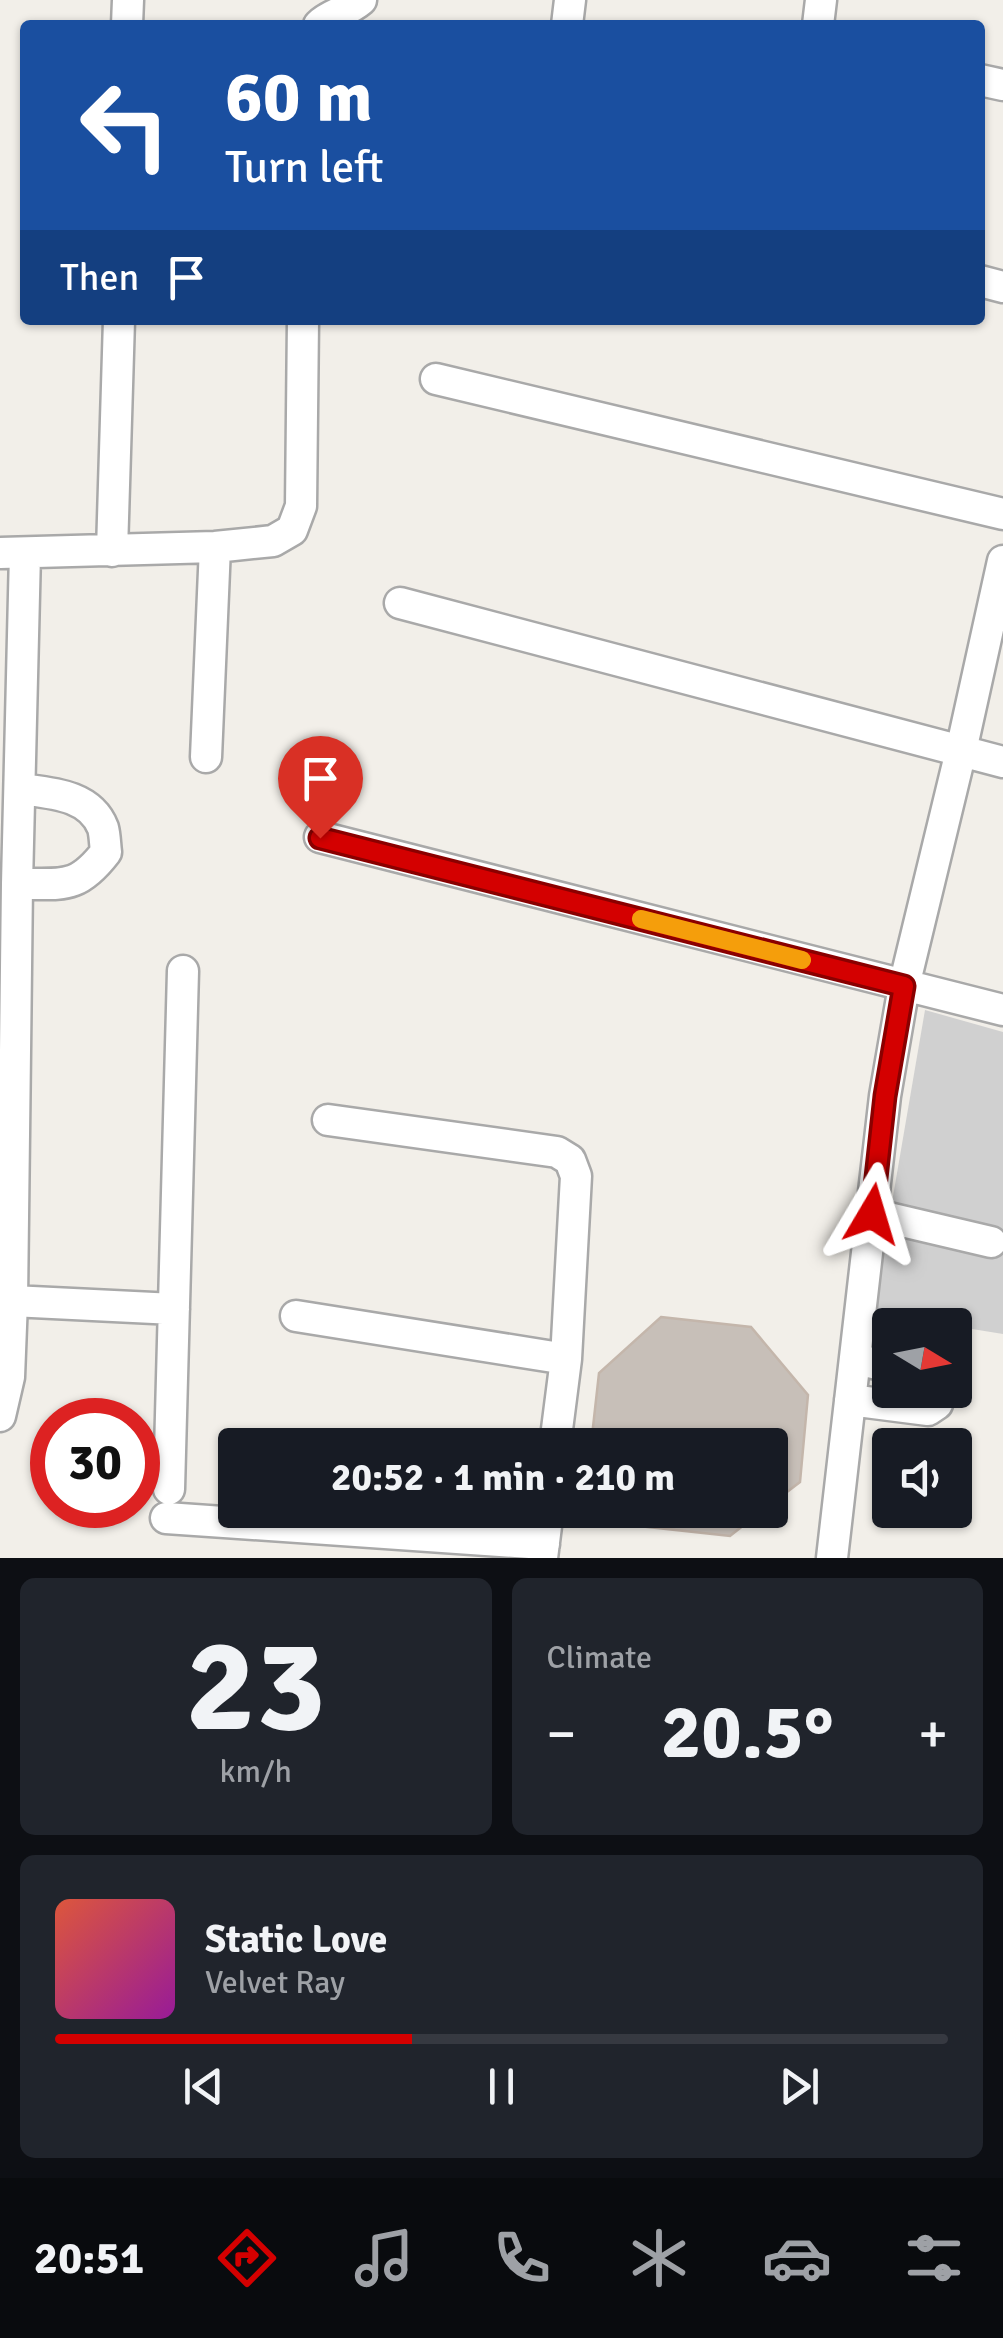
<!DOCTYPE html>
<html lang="en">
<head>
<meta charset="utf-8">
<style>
	body { margin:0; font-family:Signika,sans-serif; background:#20242c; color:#f1f3f6; height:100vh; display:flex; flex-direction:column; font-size:38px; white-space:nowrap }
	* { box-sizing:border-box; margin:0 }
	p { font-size:32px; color:#9ea1a6 }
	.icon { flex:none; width:55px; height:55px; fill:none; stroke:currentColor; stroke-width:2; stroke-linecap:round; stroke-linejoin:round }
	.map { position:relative; height:1558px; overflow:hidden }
	.panel { display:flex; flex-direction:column; gap:20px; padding:20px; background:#0d0f14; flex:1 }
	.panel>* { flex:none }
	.guide { position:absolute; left:20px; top:20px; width:965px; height:305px; border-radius:10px; box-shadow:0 2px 8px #0004; background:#1a4fa0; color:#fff; overflow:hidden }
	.needle { width:65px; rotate:100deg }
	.controls { position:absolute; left:872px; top:1308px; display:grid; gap:20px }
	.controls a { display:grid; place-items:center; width:100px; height:100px; border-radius:10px; background:#171b24; box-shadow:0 2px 8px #0004; font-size:50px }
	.speed { position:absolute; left:30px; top:1398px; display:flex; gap:20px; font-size:50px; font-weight:700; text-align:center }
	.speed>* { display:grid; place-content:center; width:130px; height:130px; border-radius:50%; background:#171b24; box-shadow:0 2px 8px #0004; line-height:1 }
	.speed .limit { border:15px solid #d22; background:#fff; color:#111 }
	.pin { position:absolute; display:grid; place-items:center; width:85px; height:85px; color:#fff; margin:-102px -42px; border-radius:50% 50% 50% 0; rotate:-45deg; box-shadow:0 0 10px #0007 }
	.pin .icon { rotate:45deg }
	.me { position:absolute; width:110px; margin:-55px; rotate:7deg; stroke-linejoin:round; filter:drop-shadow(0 0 8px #0008) }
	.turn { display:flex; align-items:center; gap:35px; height:210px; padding:0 40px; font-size:45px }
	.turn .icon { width:130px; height:130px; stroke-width:2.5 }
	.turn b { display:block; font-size:70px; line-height:85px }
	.then { display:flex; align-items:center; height:95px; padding:0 40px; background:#0003; gap:20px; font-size:38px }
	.big { font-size:75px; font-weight:700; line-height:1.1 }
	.panel .widget { flex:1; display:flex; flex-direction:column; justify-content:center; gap:15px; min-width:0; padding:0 35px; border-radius:15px; background:#20242c }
	.panel .dial { align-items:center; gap:0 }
	.dial b { font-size:130px; line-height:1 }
	.song { display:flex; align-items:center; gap:30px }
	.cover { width:120px; height:120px; border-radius:15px; background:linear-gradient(135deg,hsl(10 70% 55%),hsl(300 70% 35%)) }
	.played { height:10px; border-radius:5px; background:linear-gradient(90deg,#d40000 40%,#363941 40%) }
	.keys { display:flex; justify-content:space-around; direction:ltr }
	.heat { display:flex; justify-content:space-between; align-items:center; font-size:55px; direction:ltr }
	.panel .tiles { flex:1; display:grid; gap:20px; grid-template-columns:1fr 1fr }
	.widget:last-child { grid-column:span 2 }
	.trip { position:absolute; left:218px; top:1428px; width:570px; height:100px; border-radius:10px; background:#171b24; box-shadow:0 2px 8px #0004; font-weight:700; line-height:100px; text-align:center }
	.tabs { display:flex; height:160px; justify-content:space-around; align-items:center; background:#090b0e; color:#9ea1a6 }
	.tabs .icon { width:70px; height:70px }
	.tabs .on { color:#d40000 }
	.tabs b { font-size:45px; color:#f1f3f6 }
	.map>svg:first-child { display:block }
	.religious { fill:#d0d0d0 }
	.building { fill:#c7bfb8; stroke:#c4b6ab; stroke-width:2.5 }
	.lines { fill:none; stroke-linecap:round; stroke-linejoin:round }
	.minor-casing { stroke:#a9a9a9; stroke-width:35 }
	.minor { stroke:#fff; stroke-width:30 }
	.route-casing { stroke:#8a0000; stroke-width:25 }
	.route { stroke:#d40000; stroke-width:18 }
	.slow { stroke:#f59e0b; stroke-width:18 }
</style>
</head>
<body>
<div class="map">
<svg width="1003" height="1558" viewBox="0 0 1003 1558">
	<rect width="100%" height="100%" fill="#f2efe9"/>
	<path class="religious" d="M925,1010L1003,1032V1334L873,1313Z"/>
	<path class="building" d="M661,1317L751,1327L808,1395L800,1482L770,1505V1445H591L599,1373Z
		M627,1510H763L730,1536L639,1526Z"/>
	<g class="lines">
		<defs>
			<path id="minor" d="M127,25L128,0
				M319,25C331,13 346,13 361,0
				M567,25L570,0
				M818,25L821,0
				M980,80L1003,85
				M980,281L1003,287
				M436,379L1003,514
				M112,551L119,320
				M0,553L215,547L273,541L292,530L301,506L303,320
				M400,603L1003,762
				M206,757L215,547
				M320,837L1003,1010
				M17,884C62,883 76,891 106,852C105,845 105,835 103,828C90,794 49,793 20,789
				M328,1120L557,1152L570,1160L576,1176L566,1359L555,1445
				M872,1214L991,1242
				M12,1301L174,1309
				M296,1316L566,1359
				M855,1359L890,1367
				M850,1400L928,1410L937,1404L942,1390
				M0,1416L9,1377L12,1301L17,884L25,553
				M169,1489L183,971
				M166,1518L544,1544
				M542,1558L548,1510
				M832,1558L885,1096L904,986L961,751L1003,561"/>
		</defs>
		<use href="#minor" class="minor-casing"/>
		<use href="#minor" class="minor"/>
	</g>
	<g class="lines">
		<defs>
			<path id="route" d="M320,838L904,986L885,1096L872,1214"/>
		</defs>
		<use href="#route" class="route-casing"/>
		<use href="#route" class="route"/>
		<path class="slow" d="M641,919L802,960"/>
	</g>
</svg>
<div class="controls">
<a><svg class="needle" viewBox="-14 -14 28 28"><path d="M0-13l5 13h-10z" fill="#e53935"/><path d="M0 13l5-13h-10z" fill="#9ea1a6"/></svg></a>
<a><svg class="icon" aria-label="sound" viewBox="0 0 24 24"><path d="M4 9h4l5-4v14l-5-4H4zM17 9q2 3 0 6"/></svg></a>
</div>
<div class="speed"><div class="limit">30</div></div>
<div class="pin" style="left:320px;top:838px;background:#d93025"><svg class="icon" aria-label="arrive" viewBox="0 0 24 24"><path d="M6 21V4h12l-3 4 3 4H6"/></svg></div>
<svg class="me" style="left:872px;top:1214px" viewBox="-20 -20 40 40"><path d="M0-17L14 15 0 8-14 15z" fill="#d40000" stroke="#fff" stroke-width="4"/></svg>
<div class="trip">20:52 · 1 min · 210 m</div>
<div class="guide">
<div class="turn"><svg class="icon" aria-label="left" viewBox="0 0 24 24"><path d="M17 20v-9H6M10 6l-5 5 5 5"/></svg><div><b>60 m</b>Turn left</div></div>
<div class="then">Then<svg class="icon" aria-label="arrive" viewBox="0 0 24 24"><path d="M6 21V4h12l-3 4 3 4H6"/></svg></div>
</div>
</div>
<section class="panel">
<div class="tiles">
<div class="widget dial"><b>23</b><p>km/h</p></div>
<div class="widget"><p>Climate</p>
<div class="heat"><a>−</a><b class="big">20.5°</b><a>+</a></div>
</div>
<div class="widget">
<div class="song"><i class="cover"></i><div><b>Static Love</b><p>Velvet Ray</p></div></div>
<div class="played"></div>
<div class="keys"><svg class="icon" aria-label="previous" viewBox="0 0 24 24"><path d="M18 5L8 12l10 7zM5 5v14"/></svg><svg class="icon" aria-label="pause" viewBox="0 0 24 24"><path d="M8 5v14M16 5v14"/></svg><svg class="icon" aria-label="next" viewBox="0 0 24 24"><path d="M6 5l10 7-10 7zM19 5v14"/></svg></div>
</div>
</div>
</section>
<nav class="tabs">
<b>20:51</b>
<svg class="icon on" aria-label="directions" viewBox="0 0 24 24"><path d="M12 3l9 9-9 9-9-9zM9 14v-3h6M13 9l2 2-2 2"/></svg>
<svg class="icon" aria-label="music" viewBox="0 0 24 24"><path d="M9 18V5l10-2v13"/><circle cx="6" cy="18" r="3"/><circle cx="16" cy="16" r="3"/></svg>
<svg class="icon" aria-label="phone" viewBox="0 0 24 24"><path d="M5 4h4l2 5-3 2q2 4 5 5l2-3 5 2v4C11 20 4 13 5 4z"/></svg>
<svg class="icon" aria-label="climate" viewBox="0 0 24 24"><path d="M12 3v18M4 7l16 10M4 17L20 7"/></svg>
<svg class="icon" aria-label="car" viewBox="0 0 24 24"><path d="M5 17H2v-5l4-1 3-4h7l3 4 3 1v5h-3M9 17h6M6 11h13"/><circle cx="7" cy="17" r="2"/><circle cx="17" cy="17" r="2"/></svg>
<svg class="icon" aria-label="filters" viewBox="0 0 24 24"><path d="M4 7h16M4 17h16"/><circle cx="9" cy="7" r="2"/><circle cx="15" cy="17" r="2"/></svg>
</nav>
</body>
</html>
